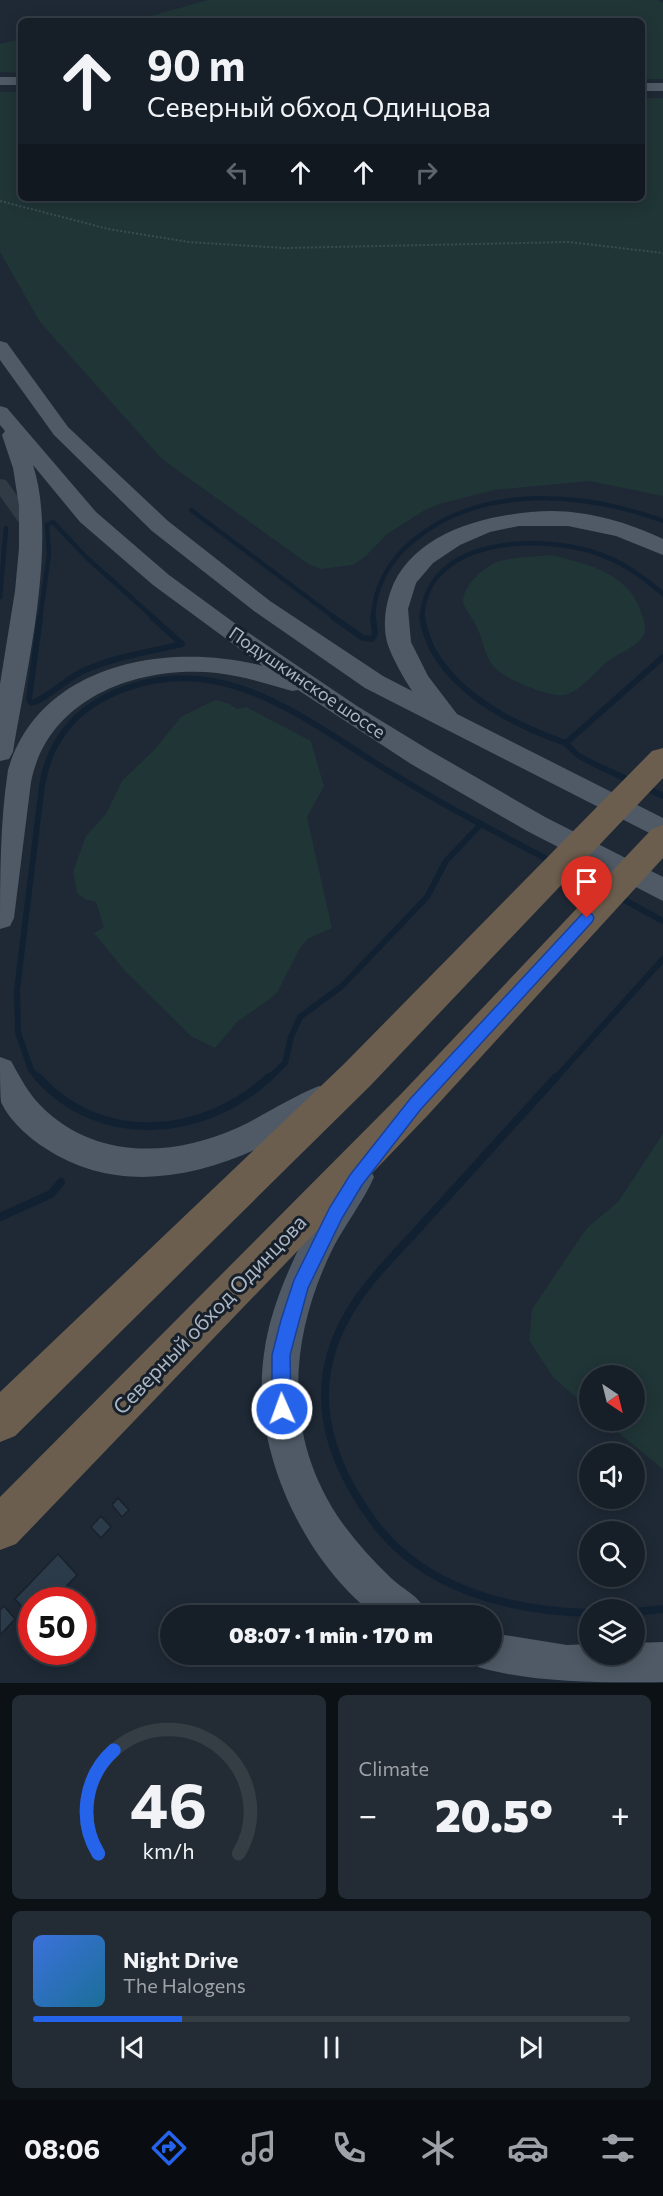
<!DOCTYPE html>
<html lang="en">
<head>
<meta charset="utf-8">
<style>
	body { margin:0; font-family:Commissioner,sans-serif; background:#232c34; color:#f1f3f6; height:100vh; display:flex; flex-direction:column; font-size:22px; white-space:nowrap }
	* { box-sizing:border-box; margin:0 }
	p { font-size:20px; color:#9ea2a8 }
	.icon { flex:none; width:33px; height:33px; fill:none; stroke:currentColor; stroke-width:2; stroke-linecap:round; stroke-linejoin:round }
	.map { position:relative; height:1683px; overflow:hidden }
	.details { display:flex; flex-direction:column; gap:12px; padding:12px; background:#0c1116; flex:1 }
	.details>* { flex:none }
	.top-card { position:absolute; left:18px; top:18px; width:627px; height:183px; border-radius:9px; box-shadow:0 3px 15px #0003,0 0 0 2px #353d45; background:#161f28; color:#f1f3f6; overflow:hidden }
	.needle { width:39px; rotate:145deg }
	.fabs { position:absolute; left:579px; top:1365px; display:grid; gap:12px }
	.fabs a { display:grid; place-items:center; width:66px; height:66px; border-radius:50%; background:#161f28; box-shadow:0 3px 15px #0003,0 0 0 2px #353d45; font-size:30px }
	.speed { position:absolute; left:18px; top:1587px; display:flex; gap:12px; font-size:30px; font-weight:700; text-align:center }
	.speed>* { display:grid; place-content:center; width:78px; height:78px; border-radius:50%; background:#161f28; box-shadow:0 3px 15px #0003,0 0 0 2px #353d45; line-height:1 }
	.speed .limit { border:9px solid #d22; background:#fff; color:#111 }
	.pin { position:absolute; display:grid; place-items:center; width:51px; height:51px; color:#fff; margin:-62px -26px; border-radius:50% 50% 50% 0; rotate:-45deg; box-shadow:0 0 6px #0007 }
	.pin .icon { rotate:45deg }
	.me { position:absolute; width:66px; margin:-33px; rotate:358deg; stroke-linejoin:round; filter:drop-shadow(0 0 4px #0008) }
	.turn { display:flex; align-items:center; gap:21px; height:126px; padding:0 30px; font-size:27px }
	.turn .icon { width:78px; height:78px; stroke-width:2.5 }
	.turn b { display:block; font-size:42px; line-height:51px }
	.lanes { display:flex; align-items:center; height:57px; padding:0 30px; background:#0003; justify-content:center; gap:30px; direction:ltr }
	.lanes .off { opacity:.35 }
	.big { font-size:45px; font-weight:800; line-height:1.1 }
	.details .card { flex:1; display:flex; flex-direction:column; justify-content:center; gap:9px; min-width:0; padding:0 21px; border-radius:9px; background:#232c34 }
	.details .dial { align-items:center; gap:0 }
	.dial svg { height:156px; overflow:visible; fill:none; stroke:#353d45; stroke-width:7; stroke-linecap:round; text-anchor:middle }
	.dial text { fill:#f1f3f6; stroke:none }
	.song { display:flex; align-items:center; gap:18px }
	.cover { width:72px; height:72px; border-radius:9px; background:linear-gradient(135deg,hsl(220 70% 55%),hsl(200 70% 35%)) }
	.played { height:6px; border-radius:3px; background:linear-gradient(90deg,#2563eb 25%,#353d45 25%) }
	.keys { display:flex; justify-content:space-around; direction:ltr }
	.heat { display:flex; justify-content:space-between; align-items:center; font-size:33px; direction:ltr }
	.details .tiles { flex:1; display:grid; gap:12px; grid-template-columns:1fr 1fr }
	.card:last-child { grid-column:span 2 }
	.trip { position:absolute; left:160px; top:1605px; width:342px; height:60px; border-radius:30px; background:#161f28; box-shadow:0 3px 15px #0003,0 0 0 2px #353d45; font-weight:800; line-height:60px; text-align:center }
	.tab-bar { display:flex; height:96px; justify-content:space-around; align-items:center; background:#090c10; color:#9ea2a8 }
	.tab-bar .icon { width:42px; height:42px }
	.tab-bar .active { color:#2563eb }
	.tab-bar b { font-size:27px; color:#f1f3f6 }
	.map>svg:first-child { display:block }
	.green { fill:#203536 }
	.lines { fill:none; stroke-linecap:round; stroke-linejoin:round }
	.stream-far2 { stroke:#122132; stroke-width:4.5 }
	.stream-far1 { stroke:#122132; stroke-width:6 }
	.stream { stroke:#122132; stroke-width:8 }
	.building { fill:#2c3b4a; stroke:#19222c; stroke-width:1.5 }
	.path { stroke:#384f4f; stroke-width:2; stroke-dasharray:2 2; stroke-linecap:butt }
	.minor { fill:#313b46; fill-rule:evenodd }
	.major { fill:#4f5a66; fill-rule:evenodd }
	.highway { fill:#6c5e4e; fill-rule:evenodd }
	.route { fill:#2563eb; stroke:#184099; stroke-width:1.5 }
	.labels { text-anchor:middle; stroke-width:6; stroke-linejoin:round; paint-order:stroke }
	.street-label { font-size:18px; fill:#aab6c4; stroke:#17202a }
	.near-street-label { font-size:21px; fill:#aab6c4; stroke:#17202a }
</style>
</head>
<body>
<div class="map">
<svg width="663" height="1683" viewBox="0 0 663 1683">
	<rect width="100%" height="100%" fill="#1e2935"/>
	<path class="green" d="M208,0H658L663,3V79H642V21H100L147,17Z
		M21,39V73L0,72V44Z
		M0,92H21V198H642V98H663V496L589,481L494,490L439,504L425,510L387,534L365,557L353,565L320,569L307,563L162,459L40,322L0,252Z
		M551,555C591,565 631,573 643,618C645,625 647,633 641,639C633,648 620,653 611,659C595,670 584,690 564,695C550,698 503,678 494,667C484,655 483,639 476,625C473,618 464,609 463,602C463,585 483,568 497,562C511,557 536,557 551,555Z
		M215,700L230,704L237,709L246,707L311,741L324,786L307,817L332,928L309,938L301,946L278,991L270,999L238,1021L215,1048L191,1036L125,971L94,933L104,927L96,902L85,899L77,893L73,872L86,836L106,814L122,781L155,749L181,717Z
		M663,1134V1469L604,1421L634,1420V1376H590L589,1409L553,1377L529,1340L532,1309L587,1228L618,1202Z"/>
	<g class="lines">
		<path class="stream-far2" d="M191,510L335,618
			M0,597L6,528
			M40,618L49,554L47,525L53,522L86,557L154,618
			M373,618C374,587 390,559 414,540C483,483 585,492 663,521
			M422,618C426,538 536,534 593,552C620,560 642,576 663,594"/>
		<path class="stream-far1" d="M40,617L29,699L31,703C44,701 67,678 83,671C114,657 148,652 182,644L152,617
			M333,617L363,638L372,639L375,634L373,617
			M422,617C432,683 506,722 563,742C570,745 574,754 581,757C597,766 614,773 631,781
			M566,743L663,657
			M646,788L663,796
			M481,824L552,862
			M567,869L603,889
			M617,896L663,921
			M39,1079L31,1070L18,1032L17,990L42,785C49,746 70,715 106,697C209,646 291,709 374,762C409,784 444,805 481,824
			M268,1079L285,1063L291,1037L300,1017L342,986L427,897L446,861L481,824
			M555,1079L663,959"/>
		<path class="stream" d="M38,1077C100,1147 204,1138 269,1077
			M556,1077C513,1124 471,1171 428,1218C408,1241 386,1262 368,1285C304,1365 316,1443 373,1521C423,1589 509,1611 590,1613
			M0,1217L51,1194L61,1182
			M634,1612L663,1609"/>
	</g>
	<path class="building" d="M118,1498L129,1510L122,1517L112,1505Z
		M101,1516L111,1527L101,1538L91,1527Z
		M58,1554L77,1575L53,1600H32V1618L15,1599Z
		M4,1606L15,1619L0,1635V1610Z"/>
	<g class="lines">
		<path class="path" d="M0,201L108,229L189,242L284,248L569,242L663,253"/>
		<path class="minor" d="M0,479L6,480L36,522L39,526L36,530H24L0,496Z"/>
		<path class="major" d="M0,77H21V85H0Z
			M642,83H663V91H642Z
			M0,341L7,343L68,427L168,521L270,601L383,676L412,691C403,677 392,658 387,642C383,626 385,608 390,593C411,530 494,512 552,511C589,511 630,523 663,539V555L616,536L568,526H519L490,532L460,545L433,563L416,583L408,609L411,642L428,676L457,714L663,818V840L365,688L254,611L152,531L54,435L0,360Z
			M0,406L7,408L96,512L169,575L240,627L357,706L429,750L545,817L663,877V901L527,831L411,764L298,690L292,691C267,684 243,676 217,673C139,665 48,697 31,782L14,918L10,926L0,929C0,878 0,821 8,770C39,663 168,641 263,666L153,585L80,522L33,465C58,542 26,672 13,752L9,759L0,761V684L15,591L19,548V506L13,468L2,435L5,431L0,425Z
			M0,1057L11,1061C20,1077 28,1093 41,1106C94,1160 173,1157 237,1128C265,1115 291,1097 319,1086L330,1090L335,1100C326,1118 301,1127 283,1136C208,1176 121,1198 45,1148C29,1138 9,1120 1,1102C0,1091 0,1069 0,1057Z
			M358,1162L369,1167L374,1177C363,1202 346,1223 333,1248C288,1339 282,1438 343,1524C357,1543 373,1561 391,1578C406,1592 420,1595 428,1616H376C302,1560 250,1446 264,1354C269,1314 286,1274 304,1238C315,1215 334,1171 358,1162Z
			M492,1633L567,1645L590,1644V1654H634V1643L663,1642V1682C605,1683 532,1683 478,1667L473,1654H492Z"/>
		<path class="highway" d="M663,748V778L370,1086L15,1436L0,1442V1392L344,1064L652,751Z
			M663,825V858L428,1115L16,1544L0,1550V1497L402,1093L652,829Z"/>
	</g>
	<path class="route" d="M587,913L592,914L594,918L592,922L421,1109L362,1185L342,1218L308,1288L290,1355L291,1409L288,1416L282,1418L275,1416L272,1409V1355L281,1320L294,1280L330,1207L350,1175L410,1099L582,914Z"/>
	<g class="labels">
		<g class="street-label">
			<text transform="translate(307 683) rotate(34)" y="6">Подушкинское шоссе</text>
		</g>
		<g class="near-street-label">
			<text transform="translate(210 1315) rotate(-46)" y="7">Северный обход Одинцова</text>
		</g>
	</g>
</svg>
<div class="fabs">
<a><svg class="needle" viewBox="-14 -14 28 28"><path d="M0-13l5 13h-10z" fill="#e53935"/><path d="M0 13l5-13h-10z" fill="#9ea2a8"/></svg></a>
<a><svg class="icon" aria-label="sound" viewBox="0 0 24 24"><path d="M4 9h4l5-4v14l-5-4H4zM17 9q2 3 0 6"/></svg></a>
<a><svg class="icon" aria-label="search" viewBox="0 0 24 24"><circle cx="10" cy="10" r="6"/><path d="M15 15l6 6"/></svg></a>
<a><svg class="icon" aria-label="layers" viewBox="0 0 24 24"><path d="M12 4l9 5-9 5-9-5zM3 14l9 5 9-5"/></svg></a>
</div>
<div class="speed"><div class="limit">50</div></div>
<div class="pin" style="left:587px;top:918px;background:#d93025"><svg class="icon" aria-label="arrive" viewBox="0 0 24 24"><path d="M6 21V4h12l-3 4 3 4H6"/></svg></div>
<svg class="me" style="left:282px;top:1409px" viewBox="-20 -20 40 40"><circle r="17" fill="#2563eb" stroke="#fff" stroke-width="3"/><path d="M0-11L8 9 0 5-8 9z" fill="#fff"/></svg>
<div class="trip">08:07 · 1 min · 170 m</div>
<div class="top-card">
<div class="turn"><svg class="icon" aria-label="ahead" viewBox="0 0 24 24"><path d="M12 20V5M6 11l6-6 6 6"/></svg><div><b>90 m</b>Северный обход Одинцова</div></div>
<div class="lanes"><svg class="icon off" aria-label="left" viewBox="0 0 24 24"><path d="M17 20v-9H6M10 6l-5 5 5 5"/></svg><svg class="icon" aria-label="ahead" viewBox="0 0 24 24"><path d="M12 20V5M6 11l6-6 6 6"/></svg><svg class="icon" aria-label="ahead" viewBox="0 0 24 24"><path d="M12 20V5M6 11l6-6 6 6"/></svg><svg class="icon off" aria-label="right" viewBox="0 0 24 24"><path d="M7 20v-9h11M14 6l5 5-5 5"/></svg></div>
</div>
</div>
<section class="details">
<div class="tiles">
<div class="card dial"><svg viewBox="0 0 100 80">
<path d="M14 69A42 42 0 1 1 86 69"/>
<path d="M14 69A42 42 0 0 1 22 16" stroke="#2563eb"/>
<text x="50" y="56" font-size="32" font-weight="700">46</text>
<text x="50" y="72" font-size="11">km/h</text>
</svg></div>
<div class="card"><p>Climate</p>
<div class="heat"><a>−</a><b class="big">20.5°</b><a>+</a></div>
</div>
<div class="card">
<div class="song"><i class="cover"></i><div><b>Night Drive</b><p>The Halogens</p></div></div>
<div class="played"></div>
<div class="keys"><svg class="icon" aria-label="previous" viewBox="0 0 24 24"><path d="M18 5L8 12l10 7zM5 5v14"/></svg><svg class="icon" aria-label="pause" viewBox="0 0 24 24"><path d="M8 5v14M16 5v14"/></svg><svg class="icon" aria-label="next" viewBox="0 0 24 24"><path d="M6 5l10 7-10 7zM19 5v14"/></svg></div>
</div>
</div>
</section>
<nav class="tab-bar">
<b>08:06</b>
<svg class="icon active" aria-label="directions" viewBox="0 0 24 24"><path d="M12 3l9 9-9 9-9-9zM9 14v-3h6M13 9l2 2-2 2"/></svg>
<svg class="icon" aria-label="music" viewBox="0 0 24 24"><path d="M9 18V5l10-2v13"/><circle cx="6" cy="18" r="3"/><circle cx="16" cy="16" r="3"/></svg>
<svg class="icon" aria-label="phone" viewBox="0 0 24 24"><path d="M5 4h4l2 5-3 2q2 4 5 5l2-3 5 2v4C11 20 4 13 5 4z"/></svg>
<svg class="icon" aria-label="climate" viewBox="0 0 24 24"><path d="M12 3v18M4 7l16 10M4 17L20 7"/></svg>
<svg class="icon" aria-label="car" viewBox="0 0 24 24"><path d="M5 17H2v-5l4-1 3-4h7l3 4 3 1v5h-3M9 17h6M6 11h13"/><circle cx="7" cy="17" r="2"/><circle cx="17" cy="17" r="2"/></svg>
<svg class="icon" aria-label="filters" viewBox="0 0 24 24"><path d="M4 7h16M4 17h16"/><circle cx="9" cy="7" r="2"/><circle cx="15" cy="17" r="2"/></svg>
</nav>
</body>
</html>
